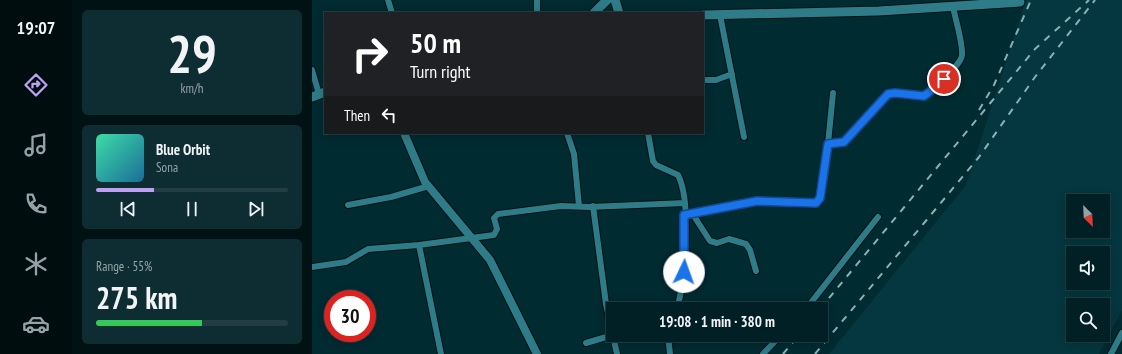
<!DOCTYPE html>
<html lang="en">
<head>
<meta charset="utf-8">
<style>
	body { margin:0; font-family:"PT Sans Narrow",sans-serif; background:#0e2d32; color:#f1f3f6; height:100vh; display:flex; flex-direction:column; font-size:15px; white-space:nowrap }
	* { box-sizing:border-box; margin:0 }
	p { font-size:13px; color:#95a3a7 }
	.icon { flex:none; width:22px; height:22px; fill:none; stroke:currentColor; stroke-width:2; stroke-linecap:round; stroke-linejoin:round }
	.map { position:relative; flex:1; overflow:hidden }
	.drawer { display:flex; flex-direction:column; gap:10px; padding:10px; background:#001214; width:240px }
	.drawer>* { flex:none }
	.top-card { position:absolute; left:12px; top:12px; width:380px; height:122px; border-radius:0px; box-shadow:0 2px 10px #0003,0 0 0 1px #223e42; background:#202124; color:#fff; overflow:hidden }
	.needle { width:26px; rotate:156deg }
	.controls { position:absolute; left:754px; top:194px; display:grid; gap:8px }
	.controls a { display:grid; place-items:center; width:44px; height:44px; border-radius:0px; background:#002025; box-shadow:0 2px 10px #0003,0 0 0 1px #223e42; font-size:20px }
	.speed { position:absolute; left:12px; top:290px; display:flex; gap:8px; font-size:20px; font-weight:700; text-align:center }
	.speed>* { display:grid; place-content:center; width:52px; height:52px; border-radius:50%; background:#002025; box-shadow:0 2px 10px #0003,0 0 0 1px #223e42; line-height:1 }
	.speed .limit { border:6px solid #d22; background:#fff; color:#111 }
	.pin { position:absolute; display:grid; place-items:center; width:34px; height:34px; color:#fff; margin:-17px; border:2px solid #fff; border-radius:50%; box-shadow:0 1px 4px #0007 }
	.me { position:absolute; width:44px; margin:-22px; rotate:3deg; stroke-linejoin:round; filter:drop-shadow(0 0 3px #0008) }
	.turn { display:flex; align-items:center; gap:14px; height:84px; padding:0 20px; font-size:18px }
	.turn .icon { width:52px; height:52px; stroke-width:2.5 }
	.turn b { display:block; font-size:28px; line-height:34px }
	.then { display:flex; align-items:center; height:38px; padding:0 20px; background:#0003; gap:8px; font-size:15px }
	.big { font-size:30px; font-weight:800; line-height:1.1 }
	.drawer .card { flex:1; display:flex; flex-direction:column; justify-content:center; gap:6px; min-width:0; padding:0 14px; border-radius:6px; background:#0e2d32 }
	.drawer .dial { align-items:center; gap:0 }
	.dial b { font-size:52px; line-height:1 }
	.song { display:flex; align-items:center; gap:12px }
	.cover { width:48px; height:48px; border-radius:6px; background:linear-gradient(135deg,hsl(160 70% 55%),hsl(200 70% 35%)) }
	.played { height:4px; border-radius:2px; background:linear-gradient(90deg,#bca0f2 30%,#223e42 30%) }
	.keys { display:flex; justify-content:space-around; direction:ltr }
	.charge { height:6px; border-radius:3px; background:linear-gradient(90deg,#34c759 55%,#223e42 0) }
	.trip { position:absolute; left:294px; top:302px; width:222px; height:40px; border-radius:0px; background:#002025; box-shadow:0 2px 10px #0003,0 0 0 1px #223e42; font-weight:800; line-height:40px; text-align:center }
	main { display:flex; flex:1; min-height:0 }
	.tabs { display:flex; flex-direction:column; width:72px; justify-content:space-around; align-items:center; background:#000d0f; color:#95a3a7 }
	.tabs .icon { width:28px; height:28px }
	.tabs .selected { color:#bca0f2 }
	.tabs b { font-size:18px; color:#f1f3f6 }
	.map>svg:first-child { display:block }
	.built { fill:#04373f; fill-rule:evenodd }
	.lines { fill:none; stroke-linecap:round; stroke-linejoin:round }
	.minor-casing { stroke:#001115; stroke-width:8 }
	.tertiary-casing { stroke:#001115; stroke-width:10 }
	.secondary-casing { stroke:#001115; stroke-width:11 }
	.minor { stroke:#2e7c88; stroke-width:6 }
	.tertiary { stroke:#2e7c88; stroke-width:8 }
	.secondary { stroke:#2e7c88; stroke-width:9 }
	.rail { stroke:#8ab0b7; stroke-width:2; stroke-dasharray:7 7; stroke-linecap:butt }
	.route-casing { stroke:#114b97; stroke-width:10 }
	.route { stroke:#1a73e8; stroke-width:7 }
</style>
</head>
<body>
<main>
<nav class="tabs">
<b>19:07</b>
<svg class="icon selected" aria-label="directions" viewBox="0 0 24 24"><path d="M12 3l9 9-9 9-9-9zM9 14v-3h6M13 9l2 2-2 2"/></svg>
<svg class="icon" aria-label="music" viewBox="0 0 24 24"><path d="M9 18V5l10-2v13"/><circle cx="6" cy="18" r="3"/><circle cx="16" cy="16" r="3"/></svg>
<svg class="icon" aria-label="phone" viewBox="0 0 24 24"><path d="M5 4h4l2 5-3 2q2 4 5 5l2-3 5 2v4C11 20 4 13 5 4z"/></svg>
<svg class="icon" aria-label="climate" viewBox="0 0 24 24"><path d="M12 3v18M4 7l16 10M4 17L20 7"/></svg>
<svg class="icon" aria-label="car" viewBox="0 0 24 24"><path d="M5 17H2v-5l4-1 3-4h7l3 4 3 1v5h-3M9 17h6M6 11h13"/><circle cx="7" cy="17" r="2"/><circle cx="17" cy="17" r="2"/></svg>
</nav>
<section class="drawer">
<div class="card dial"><b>29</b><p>km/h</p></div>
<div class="card">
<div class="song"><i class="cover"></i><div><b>Blue Orbit</b><p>Sona</p></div></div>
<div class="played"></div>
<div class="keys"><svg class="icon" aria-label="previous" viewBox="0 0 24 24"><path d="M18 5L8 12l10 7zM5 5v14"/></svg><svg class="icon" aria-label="pause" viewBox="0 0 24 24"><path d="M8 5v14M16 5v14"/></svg><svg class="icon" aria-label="next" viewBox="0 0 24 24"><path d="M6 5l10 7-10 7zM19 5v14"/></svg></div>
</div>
<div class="card"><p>Range · 55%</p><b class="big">275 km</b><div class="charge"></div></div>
</section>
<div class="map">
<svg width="810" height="354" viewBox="0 0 810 354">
	<rect width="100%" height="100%" fill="#002b31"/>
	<path class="built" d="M714,0H810V310L787,354H517L654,185ZM761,201H791V231H761ZM761,253H791V283H761ZM761,305H791V335H761Z"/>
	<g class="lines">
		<defs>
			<path id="minor" d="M76,0L80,13
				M225,0V13
				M408,15L432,137
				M0,70L7,94
				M391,80H404L420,74
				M255,133L262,154L267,206
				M336,133L341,161L344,165L366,175C380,202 373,280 365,309
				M516,144L532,142L576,95C587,91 599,99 610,96C619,95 650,63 650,55C651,42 643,19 641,6
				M36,205L79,197L117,186
				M281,206L294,304L305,354
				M380,213L398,241L405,243L417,239L434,244L438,250L444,271
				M372,215L445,201L497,204L506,202L516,144L521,93
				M107,245L129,354
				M0,267L34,262L56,249L107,245L182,235L185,229L182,218L186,214L249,206L277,207L373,203
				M494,309L566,217
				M356,335L358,354
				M274,343L301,335
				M451,354L469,335
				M799,354L810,333"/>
			<path id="tertiary" d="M92,133L113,182L178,260L225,354"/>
			<path id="secondary" d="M303,0L307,13
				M282,13L295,0
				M391,15L567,11L708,2
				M0,97L13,92"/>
		</defs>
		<use href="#minor" class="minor-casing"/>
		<use href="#tertiary" class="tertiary-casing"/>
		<use href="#secondary" class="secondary-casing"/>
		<use href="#minor" class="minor"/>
		<use href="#tertiary" class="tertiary"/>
		<use href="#secondary" class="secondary"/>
		<path class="rail" d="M667,110L682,85L719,0
			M508,309L723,49L777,0
			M471,354L487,335
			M503,354L667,157L723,77L783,0"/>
	</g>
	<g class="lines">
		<defs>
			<path id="route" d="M372,272V215L445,201L504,203L508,198L516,144L532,142L576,94L583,93L612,96L624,87L632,79"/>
		</defs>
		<use href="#route" class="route-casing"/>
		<use href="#route" class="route"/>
	</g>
</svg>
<div class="controls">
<a><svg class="needle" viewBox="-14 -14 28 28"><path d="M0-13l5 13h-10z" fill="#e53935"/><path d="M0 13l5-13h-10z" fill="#95a3a7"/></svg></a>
<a><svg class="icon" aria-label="sound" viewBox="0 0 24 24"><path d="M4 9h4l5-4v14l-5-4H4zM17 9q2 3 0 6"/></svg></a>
<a><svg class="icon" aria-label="search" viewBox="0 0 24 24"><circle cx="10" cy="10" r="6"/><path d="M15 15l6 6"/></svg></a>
</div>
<div class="speed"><div class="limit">30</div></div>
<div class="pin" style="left:632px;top:79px;background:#d93025"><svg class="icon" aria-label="arrive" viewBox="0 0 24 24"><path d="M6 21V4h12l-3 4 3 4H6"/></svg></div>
<svg class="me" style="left:372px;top:272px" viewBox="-20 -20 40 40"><circle r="19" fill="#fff"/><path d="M0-13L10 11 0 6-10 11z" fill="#1a73e8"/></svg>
<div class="trip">19:08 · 1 min · 380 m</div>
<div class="top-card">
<div class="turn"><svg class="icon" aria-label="right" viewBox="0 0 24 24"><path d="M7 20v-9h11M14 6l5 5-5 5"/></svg><div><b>50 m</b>Turn right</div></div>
<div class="then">Then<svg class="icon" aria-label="left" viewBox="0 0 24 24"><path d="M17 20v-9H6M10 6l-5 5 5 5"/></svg></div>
</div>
</div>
</main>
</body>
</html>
